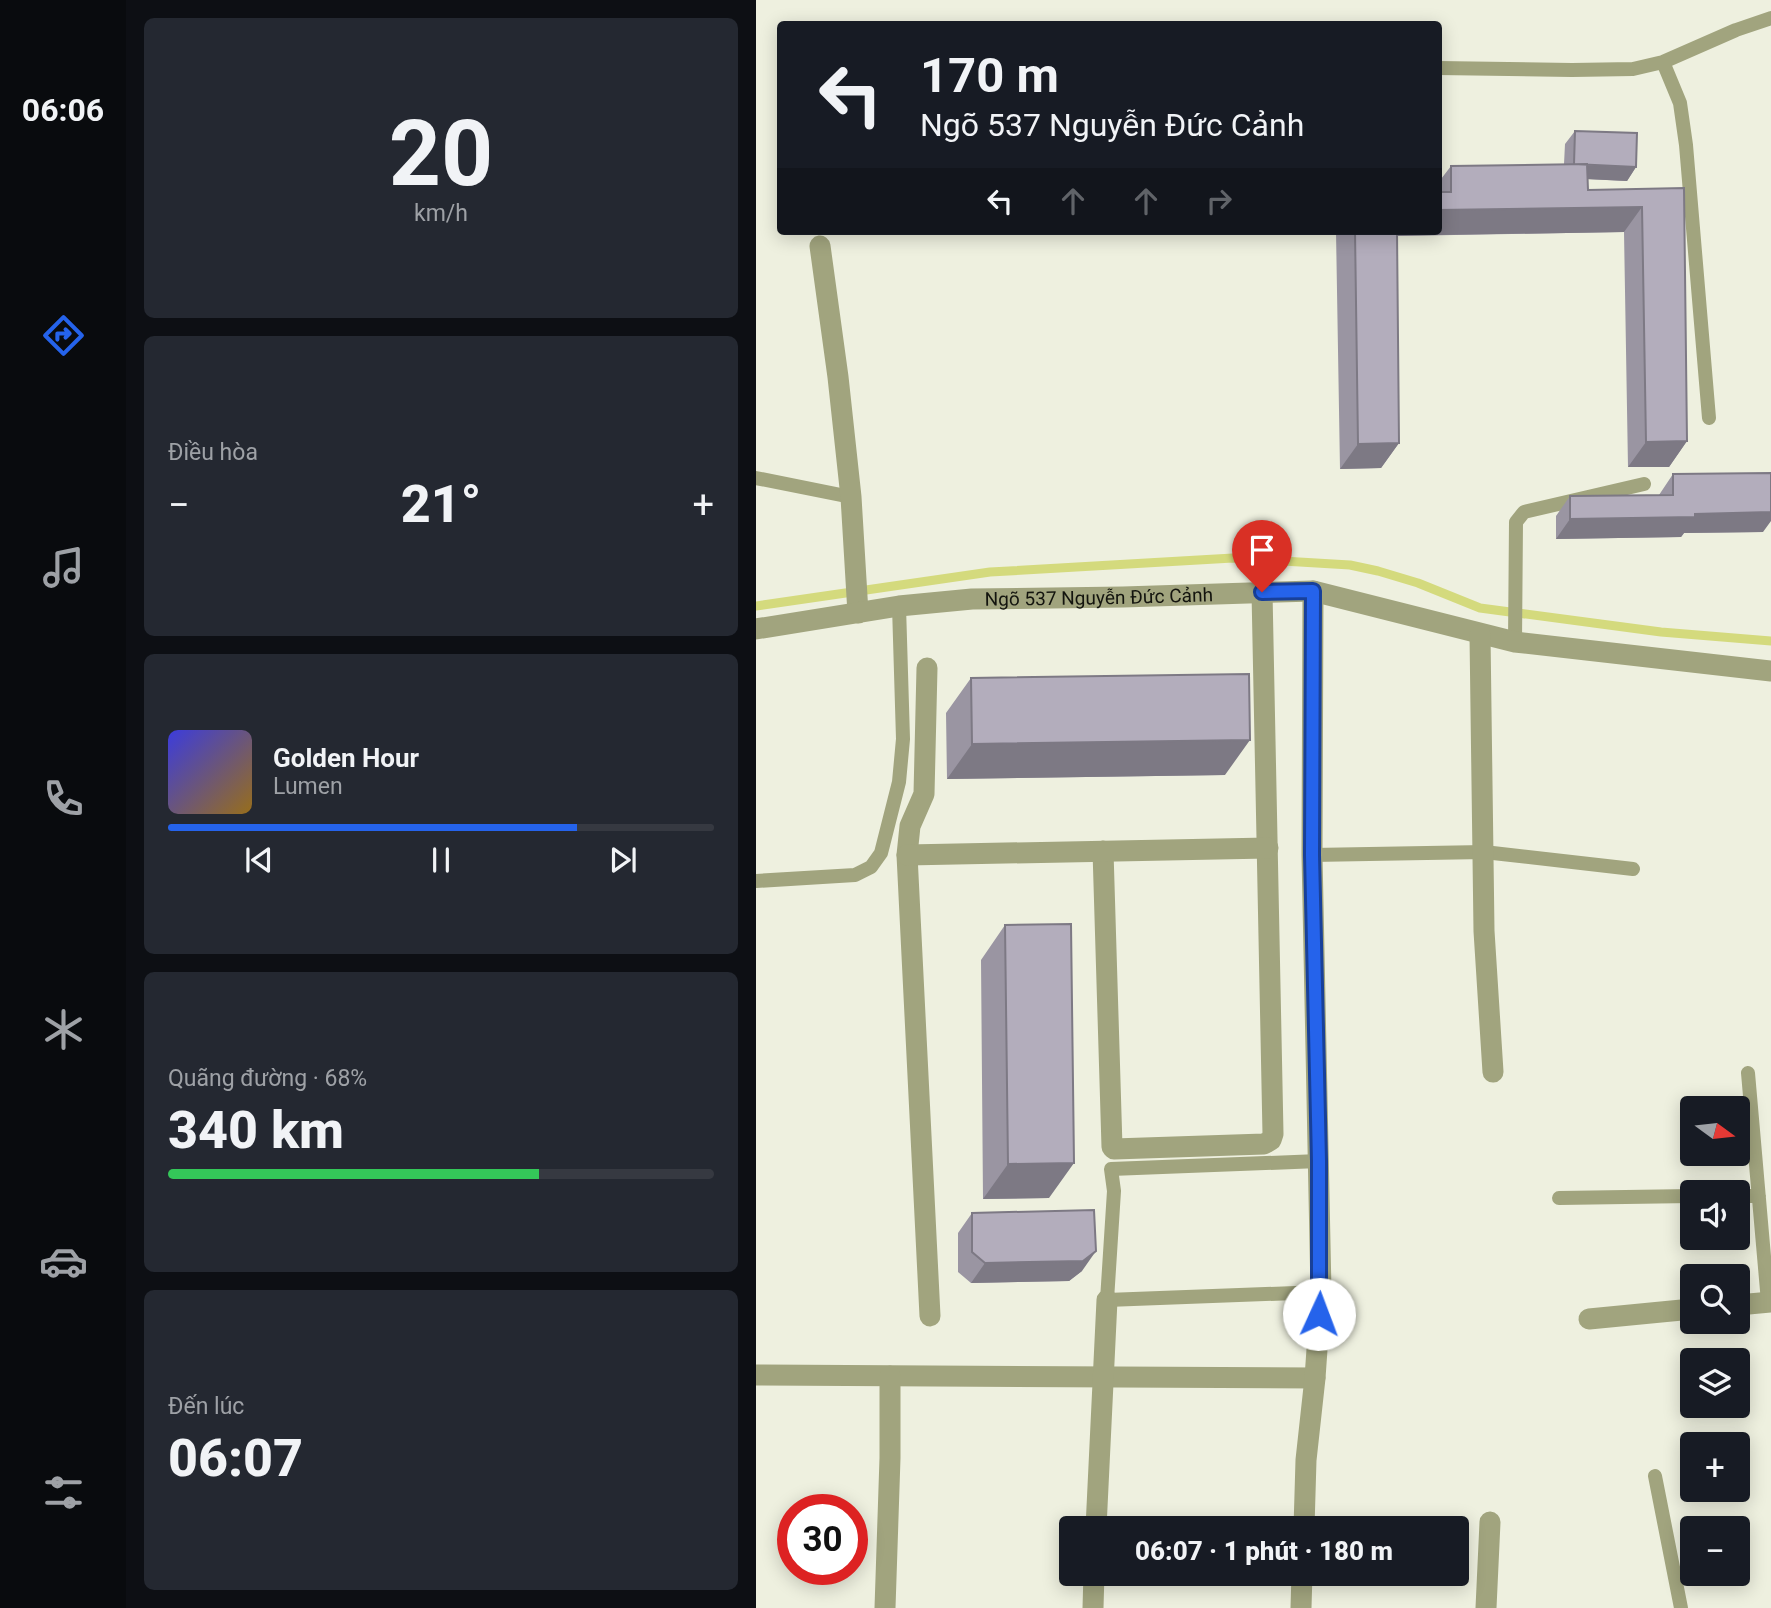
<!DOCTYPE html>
<html lang="vi">
<head>
<meta charset="utf-8">
<style>
	body { margin:0; font-family:Roboto,sans-serif; background:#242831; color:#f1f3f6; height:100vh; display:flex; flex-direction:column; font-size:26px; white-space:nowrap }
	* { box-sizing:border-box; margin:0 }
	p { font-size:23px; color:#9ea1a6 }
	.icon { flex:none; width:38px; height:38px; fill:none; stroke:currentColor; stroke-width:2; stroke-linecap:round; stroke-linejoin:round }
	.map { position:relative; flex:1; overflow:hidden }
	.details { display:flex; flex-direction:column; gap:18px; padding:18px; background:#0d0f14; width:630px }
	.details>* { flex:none }
	.hud { position:absolute; left:21px; top:21px; width:665px; height:214px; border-radius:7px; box-shadow:0 4px 18px #0003; background:#171b24; color:#f1f3f6; overflow:hidden }
	.needle { width:46px; rotate:105deg }
	.tools { position:absolute; left:924px; top:1096px; display:grid; gap:14px }
	.tools a { display:grid; place-items:center; width:70px; height:70px; border-radius:7px; background:#171b24; box-shadow:0 4px 18px #0003; font-size:35px }
	.speed { position:absolute; left:21px; top:1494px; display:flex; gap:14px; font-size:35px; font-weight:700; text-align:center }
	.speed>* { display:grid; place-content:center; width:91px; height:91px; border-radius:50%; background:#171b24; box-shadow:0 4px 18px #0003; line-height:1 }
	.speed .limit { border:10px solid #d22; background:#fff; color:#111 }
	.pin { position:absolute; display:grid; place-items:center; width:60px; height:60px; color:#fff; margin:-72px -30px; border-radius:50% 50% 50% 0; rotate:-45deg; box-shadow:0 0 7px #0007 }
	.pin .icon { rotate:45deg }
	.me { position:absolute; width:77px; margin:-38px; rotate:2deg; stroke-linejoin:round; filter:drop-shadow(0 0 5px #0008) }
	.turn { display:flex; align-items:center; gap:24px; height:147px; padding:0 28px; font-size:32px }
	.turn .icon { width:91px; height:91px; stroke-width:2.5 }
	.turn b { display:block; font-size:49px; line-height:60px }
	.lanes { display:flex; align-items:center; height:66px; padding:0 28px; background:#0003; justify-content:center; gap:35px; direction:ltr }
	.lanes .off { opacity:.35 }
	.big { font-size:52px; font-weight:800; line-height:1.1 }
	.details .tile { flex:1; display:flex; flex-direction:column; justify-content:center; gap:10px; min-width:0; padding:0 24px; border-radius:10px; background:#242831 }
	.details .dial { align-items:center; gap:0 }
	.dial b { font-size:91px; line-height:1 }
	.song { display:flex; align-items:center; gap:21px }
	.cover { width:84px; height:84px; border-radius:10px; background:linear-gradient(135deg,hsl(240 70% 55%),hsl(40 70% 35%)) }
	.played { height:7px; border-radius:4px; background:linear-gradient(90deg,#2563eb 75%,#363941 75%) }
	.keys { display:flex; justify-content:space-around; direction:ltr }
	.heat { display:flex; justify-content:space-between; align-items:center; font-size:38px; direction:ltr }
	.charge { height:10px; border-radius:5px; background:linear-gradient(90deg,#34c759 68%,#363941 0) }
	.trip { position:absolute; left:303px; top:1516px; width:410px; height:70px; border-radius:7px; background:#171b24; box-shadow:0 4px 18px #0003; font-weight:800; line-height:70px; text-align:center }
	main { display:flex; flex:1; min-height:0 }
	.dock { display:flex; flex-direction:column; width:126px; justify-content:space-around; align-items:center; background:#090b0e; color:#9ea1a6 }
	.dock .icon { width:49px; height:49px }
	.dock .on { color:#2563eb }
	.dock b { font-size:32px; color:#f1f3f6 }
	.map>svg:first-child { display:block }
	.lines { fill:none; stroke-linecap:round; stroke-linejoin:round }
	.stream { stroke:#d4da7d; stroke-width:9 }
	.service { stroke:#a1a47e; stroke-width:14 }
	.minor { stroke:#a1a47e; stroke-width:21 }
	.wall { fill:#9a95a2 }
	.shaded-wall { fill:#7d7984 }
	.building { fill:#b3adbc; stroke:#7d7984; stroke-width:2 }
	.route-casing { stroke:#184099; stroke-width:18 }
	.route { stroke:#2563eb; stroke-width:12 }
	.labels { text-anchor:middle; stroke-width:5; stroke-linejoin:round; paint-order:stroke }
	.street-label { font-size:19px; fill:#13140e; stroke:#eef0df }
</style>
</head>
<body>
<main>
<nav class="dock">
<b>06:06</b>
<svg class="icon on" aria-label="directions" viewBox="0 0 24 24"><path d="M12 3l9 9-9 9-9-9zM9 14v-3h6M13 9l2 2-2 2"/></svg>
<svg class="icon" aria-label="music" viewBox="0 0 24 24"><path d="M9 18V5l10-2v13"/><circle cx="6" cy="18" r="3"/><circle cx="16" cy="16" r="3"/></svg>
<svg class="icon" aria-label="phone" viewBox="0 0 24 24"><path d="M5 4h4l2 5-3 2q2 4 5 5l2-3 5 2v4C11 20 4 13 5 4z"/></svg>
<svg class="icon" aria-label="climate" viewBox="0 0 24 24"><path d="M12 3v18M4 7l16 10M4 17L20 7"/></svg>
<svg class="icon" aria-label="car" viewBox="0 0 24 24"><path d="M5 17H2v-5l4-1 3-4h7l3 4 3 1v5h-3M9 17h6M6 11h13"/><circle cx="7" cy="17" r="2"/><circle cx="17" cy="17" r="2"/></svg>
<svg class="icon" aria-label="filters" viewBox="0 0 24 24"><path d="M4 7h16M4 17h16"/><circle cx="9" cy="7" r="2"/><circle cx="15" cy="17" r="2"/></svg>
</nav>
<section class="details">
<div class="tile dial"><b>20</b><p>km/h</p></div>
<div class="tile"><p>Điều hòa</p>
<div class="heat"><a>−</a><b class="big">21°</b><a>+</a></div>
</div>
<div class="tile">
<div class="song"><i class="cover"></i><div><b>Golden Hour</b><p>Lumen</p></div></div>
<div class="played"></div>
<div class="keys"><svg class="icon" aria-label="previous" viewBox="0 0 24 24"><path d="M18 5L8 12l10 7zM5 5v14"/></svg><svg class="icon" aria-label="pause" viewBox="0 0 24 24"><path d="M8 5v14M16 5v14"/></svg><svg class="icon" aria-label="next" viewBox="0 0 24 24"><path d="M6 5l10 7-10 7zM19 5v14"/></svg></div>
</div>
<div class="tile"><p>Quãng đường · 68%</p><b class="big">340 km</b><div class="charge"></div></div>
<div class="tile"><p>Đến lúc</p><b class="big">06:07</b></div>
</section>
<div class="map">
<svg width="1015" height="1608" viewBox="0 0 1015 1608">
	<rect width="100%" height="100%" fill="#eef0df"/>
	<g class="lines">
		<path class="stream" d="M0,606L234,572L477,558L594,565L622,571L662,583L724,608L905,632L1015,641"/>
		<path class="service" d="M907,62L924,103L930,145L953,418
			M682,68L816,70L877,69L907,62L980,30L1015,18
			M0,478L95,497
			M759,642L760,522L768,512L888,484
			M556,855L728,852L877,869
			M0,881L99,875L115,867L125,853L143,782L147,739L143,606
			M992,1073L1012,1302
			M563,1161L355,1169L358,1191L351,1300L565,1292
			M982,1196H1003
			M803,1198L936,1196
			M899,1476L925,1608"/>
		<g class="minor">
			<path d="M64,246L82,377L95,497L102,613"/>
			<path id="s1" d="M0,629L143,606L216,599L367,597L557,591L759,642L1015,671"/>
			<path d="M724,635L728,931L737,1072"/>
			<path d="M171,668L168,794L154,826L151,855L174,1316"/>
			<path d="M347,851L356,1147L358,1149L508,1144L515,1140L517,1134L506,592"/>
			<path d="M151,855L512,848"/>
			<path d="M982,1305L1015,1302"/>
			<path d="M833,1319L936,1309"/>
			<path d="M0,1375L559,1378"/>
			<path d="M340,1528L351,1300"/>
			<path d="M548,1528L550,1460L559,1378L565,1292L556,855L557,591"/>
			<path d="M129,1608L134,1458V1376"/>
			<path d="M337,1608L338,1573"/>
			<path d="M545,1608L546,1573"/>
			<path d="M730,1608L734,1522"/>
		</g>
	</g>
	<path class="wall" d="M819,131L880,167L871,181L832,179V190L928,188L931,441L913,467H872L868,232L641,236L643,443L625,468L584,469L580,231H682V183L695,166L808,164L809,144Z
		M917,474L1007,532L928,533L925,537L800,539V516L814,496L903,495Z
		M215,678L469,775L191,779L190,713Z
		M249,925L293,1198L227,1199L225,960Z
		M216,1213L326,1271L313,1281L215,1283L202,1272V1233Z"/>
	<path class="shaded-wall" d="M818,165L880,167L871,181L808,178Z
		M886,207L868,232L623,236L626,231H682V210Z
		M931,441L913,467H872L890,442Z
		M643,443L625,468L584,469L602,444Z
		M1015,512V521L1007,532L928,533L925,537L800,539L814,519L939,514Z
		M494,740L469,775L191,779L216,744Z
		M318,1163L293,1198L227,1199L252,1164Z
		M340,1251L326,1271L313,1281L215,1283L229,1263Z"/>
	<path class="building" d="M819,131L881,133L880,167L818,164Z
		M831,164L832,190L928,188L931,441L890,442L886,207L682,210V192H695V166Z
		M599,231H641L643,443L602,444Z
		M1015,473V512L939,514V517L814,519V496L917,495V474Z
		M493,674L494,740L216,744L215,678Z
		M315,924L318,1163L252,1164L249,925Z
		M338,1210L340,1251L327,1261L229,1263L216,1252V1213Z"/>
	<g class="lines">
		<defs>
			<path id="route" d="M506,592L557,591L556,855L563,1161V1314"/>
		</defs>
		<use href="#route" class="route-casing"/>
		<use href="#route" class="route"/>
	</g>
	<g class="labels">
		<g class="street-label">
			<text dy="7" stroke="none"><textPath href="#s1" startOffset="345">Ngõ 537 Nguyễn Đức Cảnh</textPath></text>
		</g>
	</g>
</svg>
<div class="tools">
<a><svg class="needle" viewBox="-14 -14 28 28"><path d="M0-13l5 13h-10z" fill="#e53935"/><path d="M0 13l5-13h-10z" fill="#9ea1a6"/></svg></a>
<a><svg class="icon" aria-label="sound" viewBox="0 0 24 24"><path d="M4 9h4l5-4v14l-5-4H4zM17 9q2 3 0 6"/></svg></a>
<a><svg class="icon" aria-label="search" viewBox="0 0 24 24"><circle cx="10" cy="10" r="6"/><path d="M15 15l6 6"/></svg></a>
<a><svg class="icon" aria-label="layers" viewBox="0 0 24 24"><path d="M12 4l9 5-9 5-9-5zM3 14l9 5 9-5"/></svg></a>
<a>+</a>
<a>−</a>
</div>
<div class="speed"><div class="limit">30</div></div>
<div class="pin" style="left:506px;top:592px;background:#d93025"><svg class="icon" aria-label="arrive" viewBox="0 0 24 24"><path d="M6 21V4h12l-3 4 3 4H6"/></svg></div>
<svg class="me" style="left:563px;top:1314px" viewBox="-20 -20 40 40"><circle r="19" fill="#fff"/><path d="M0-13L10 11 0 6-10 11z" fill="#2563eb"/></svg>
<div class="trip">06:07 · 1 phút · 180 m</div>
<div class="hud">
<div class="turn"><svg class="icon" aria-label="left" viewBox="0 0 24 24"><path d="M17 20v-9H6M10 6l-5 5 5 5"/></svg><div><b>170 m</b>Ngõ 537 Nguyễn Đức Cảnh</div></div>
<div class="lanes"><svg class="icon" aria-label="left" viewBox="0 0 24 24"><path d="M17 20v-9H6M10 6l-5 5 5 5"/></svg><svg class="icon off" aria-label="ahead" viewBox="0 0 24 24"><path d="M12 20V5M6 11l6-6 6 6"/></svg><svg class="icon off" aria-label="ahead" viewBox="0 0 24 24"><path d="M12 20V5M6 11l6-6 6 6"/></svg><svg class="icon off" aria-label="right" viewBox="0 0 24 24"><path d="M7 20v-9h11M14 6l5 5-5 5"/></svg></div>
</div>
</div>
</main>
</body>
</html>
